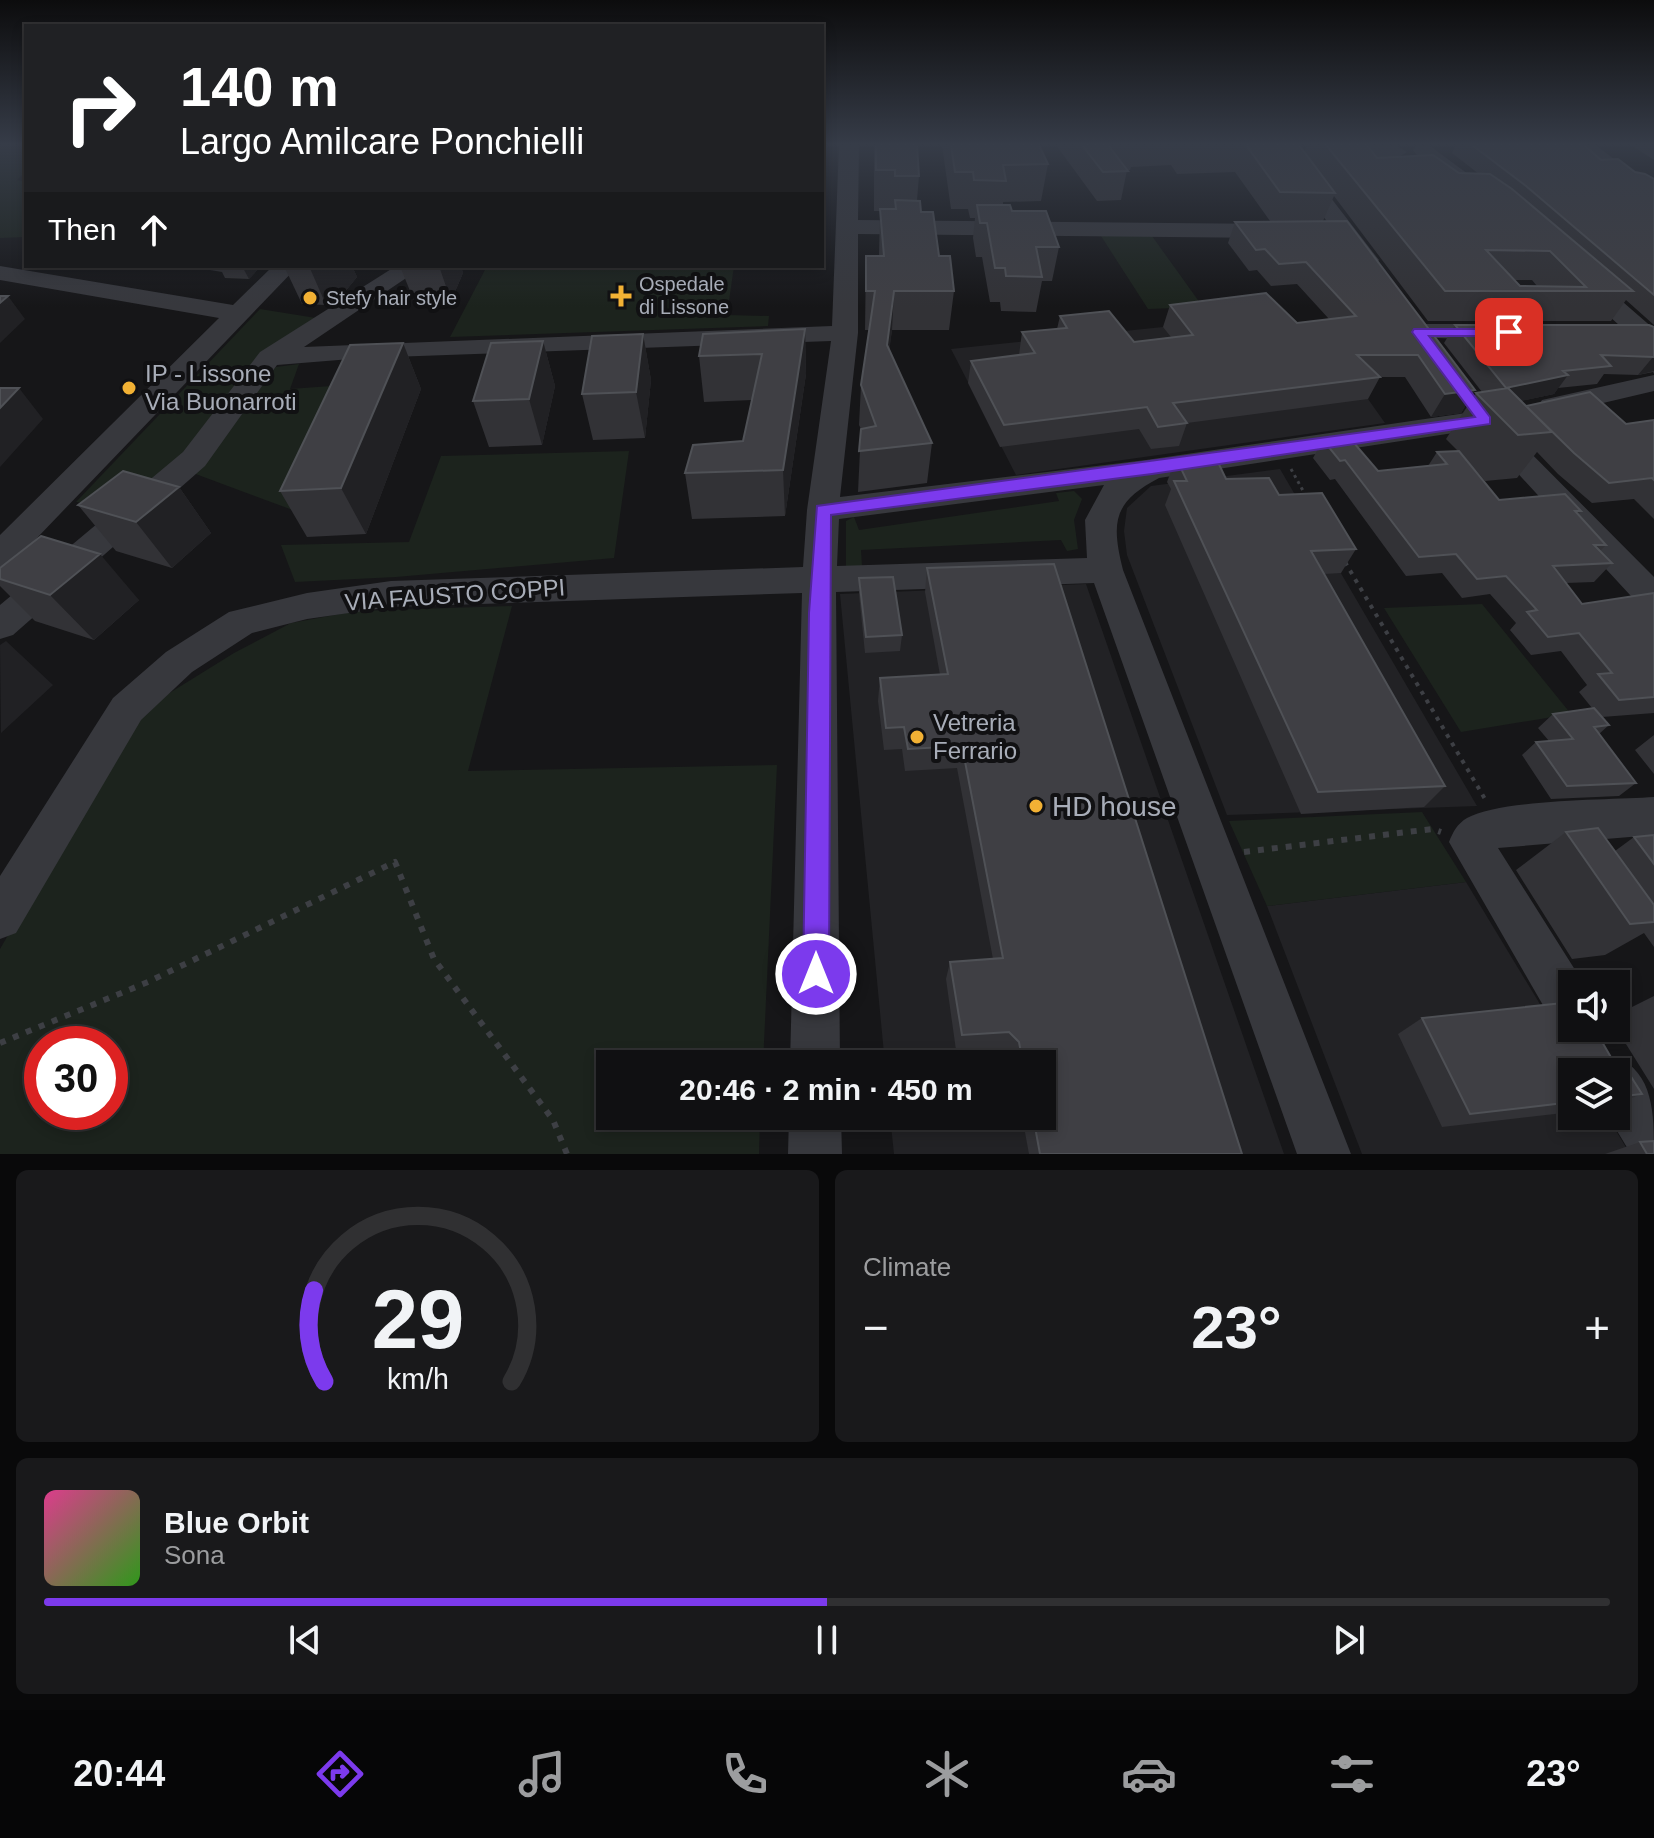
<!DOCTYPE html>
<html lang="en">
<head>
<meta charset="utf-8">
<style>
	body { margin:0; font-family:Arial,sans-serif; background:#19191b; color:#f1f3f6; height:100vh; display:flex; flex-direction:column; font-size:30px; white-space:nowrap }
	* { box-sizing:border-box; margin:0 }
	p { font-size:26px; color:#9c9d9f }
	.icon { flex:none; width:44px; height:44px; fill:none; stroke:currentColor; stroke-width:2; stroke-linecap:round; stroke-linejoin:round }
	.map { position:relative; height:1154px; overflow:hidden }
	.drawer { display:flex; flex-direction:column; gap:16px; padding:16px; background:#09090a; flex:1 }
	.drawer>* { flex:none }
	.hud { position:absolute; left:24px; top:24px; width:800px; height:244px; border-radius:0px; box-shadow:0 4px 12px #0003,0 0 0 2px #303032; background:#202124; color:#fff; overflow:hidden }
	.tools { position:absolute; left:1558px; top:970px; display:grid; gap:16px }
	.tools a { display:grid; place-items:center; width:72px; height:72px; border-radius:0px; background:#101012; box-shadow:0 4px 12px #0003,0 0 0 2px #303032; font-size:40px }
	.speed { position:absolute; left:24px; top:1026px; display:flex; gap:16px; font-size:40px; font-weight:700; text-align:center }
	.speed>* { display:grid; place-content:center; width:104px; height:104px; border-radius:50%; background:#101012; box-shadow:0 4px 12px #0003,0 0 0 2px #303032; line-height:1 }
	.speed .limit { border:12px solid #d22; background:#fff; color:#111 }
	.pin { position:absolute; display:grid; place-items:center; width:68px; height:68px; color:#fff; margin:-34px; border-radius:16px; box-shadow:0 4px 12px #0006 }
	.me { position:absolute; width:88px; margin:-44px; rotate:0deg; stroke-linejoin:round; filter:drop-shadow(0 0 6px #0008) }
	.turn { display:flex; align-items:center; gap:28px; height:168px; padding:0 24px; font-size:36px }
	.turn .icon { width:104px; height:104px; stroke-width:2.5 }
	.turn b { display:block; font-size:56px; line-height:68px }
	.then { display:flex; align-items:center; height:76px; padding:0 24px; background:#0003; gap:16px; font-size:30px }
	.big { font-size:60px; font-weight:800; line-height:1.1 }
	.drawer .card { flex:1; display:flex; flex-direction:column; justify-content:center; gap:12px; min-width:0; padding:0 28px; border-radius:12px; background:#19191b }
	.drawer .dial { align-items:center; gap:0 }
	.dial svg { height:208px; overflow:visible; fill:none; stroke:#303032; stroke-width:7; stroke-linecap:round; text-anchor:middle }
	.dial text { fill:#f1f3f6; stroke:none }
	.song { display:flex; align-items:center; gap:24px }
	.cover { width:96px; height:96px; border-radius:12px; background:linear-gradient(135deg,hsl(330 70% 55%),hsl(110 70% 35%)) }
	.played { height:8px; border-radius:4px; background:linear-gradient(90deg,#7c3aed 50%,#303032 50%) }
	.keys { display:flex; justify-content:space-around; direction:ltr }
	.heat { display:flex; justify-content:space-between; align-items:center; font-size:44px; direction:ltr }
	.drawer .tiles { flex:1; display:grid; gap:16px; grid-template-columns:1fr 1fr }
	.card:last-child { grid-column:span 2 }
	.trip { position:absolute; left:596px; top:1050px; width:460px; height:80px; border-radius:0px; background:#101012; box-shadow:0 4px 12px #0003,0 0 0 2px #303032; font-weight:800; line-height:80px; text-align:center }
	.tab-bar { display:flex; height:128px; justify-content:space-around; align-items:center; background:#060607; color:#9c9d9f }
	.tab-bar .icon { width:56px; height:56px }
	.tab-bar .active { color:#7c3aed }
	.tab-bar b { font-size:36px; color:#f1f3f6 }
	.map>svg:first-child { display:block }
	.built { fill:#222225 }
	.green { fill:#1c231d; fill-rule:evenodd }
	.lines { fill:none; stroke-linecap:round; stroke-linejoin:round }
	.path-far2 { stroke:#3d3f44; stroke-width:3; stroke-dasharray:3 4; stroke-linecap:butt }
	.path-far1 { stroke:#3d3f44; stroke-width:4; stroke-dasharray:4 6; stroke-linecap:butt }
	.path { stroke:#3d3f44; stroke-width:6; stroke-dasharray:6 8; stroke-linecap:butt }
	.minor { fill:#37383d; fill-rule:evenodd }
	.wall { fill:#323236; fill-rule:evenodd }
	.shaded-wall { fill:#212124 }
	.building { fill:#3f3f44; stroke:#4f5156; stroke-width:2; fill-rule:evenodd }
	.route { fill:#7c3aed; stroke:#51269a; stroke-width:2 }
	.poi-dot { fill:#f2b134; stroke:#111113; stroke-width:3 }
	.labels { text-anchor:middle; stroke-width:8; stroke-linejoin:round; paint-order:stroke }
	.far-poi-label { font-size:20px; fill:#a8adb8; stroke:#111113; text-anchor:start }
	.poi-label { font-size:24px; fill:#a8adb8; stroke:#111113; text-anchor:start }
	.street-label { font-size:24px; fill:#a8adb8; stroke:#111113 }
	.near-poi-label { font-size:28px; fill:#a8adb8; stroke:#111113; text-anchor:start }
</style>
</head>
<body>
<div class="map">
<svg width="1654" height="1154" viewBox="0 0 1654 1154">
	<rect width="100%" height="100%" fill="#161618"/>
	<path class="built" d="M1163,327L1368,399L1385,423L1016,475L951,349Z
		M1280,469L1477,806L1227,815L1127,555L1124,531L1127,508L1151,486Z
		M1086,584L1284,1154H894L890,1116H1042V1064H885L840,594Z
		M1466,882L1581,1072H1572V1116H1607L1630,1154H1362L1267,906Z"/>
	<path class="green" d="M0,145H26V171L17,180L26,182V237L0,238Z
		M1101,236H1152L1203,307L1148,309Z
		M487,266H734L727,315L769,316L768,326L450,337Z
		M260,309L316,318L194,449L126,507L76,502Z
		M299,364L290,389L331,386L298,512L193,473L264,379L276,367Z
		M629,451L614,558L396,577L295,582L281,545L409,542L441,456Z
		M1074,491L1082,499L1074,520L1078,549L1067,551L1061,540L861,550L862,566H846V521L854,517L859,530L1059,501L1056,493Z
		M1482,604L1571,714L1461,732L1384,608Z
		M512,606L468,771L777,765L763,1064H610V1116H760L759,1154H0V949L126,733L168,694L234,653L291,623L357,611ZM42,1044H110V1112H42Z
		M1422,812L1466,882L1267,906L1229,821Z"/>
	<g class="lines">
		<path class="path-far2" d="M1291,469L1306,496"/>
		<path class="path-far1" d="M1345,562L1485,799"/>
		<path class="path" d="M1244,852L1432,829L1441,832
			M0,1043L148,982L395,862L434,959L553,1120L567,1154"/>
		<path class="minor" d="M839,145H859L858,220L1279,224L1290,231L1279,238L858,234V333L840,497L1146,460L1500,408L1510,411L1514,417L1503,425L1654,577V612L1642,608L1487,440L1482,433L1486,428L1159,478C1113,502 1111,522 1123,570L1351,1154H1297L1094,583L836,592L840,1064H790L802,593L391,607L307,619L252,633L192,672L141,720L16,933L0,939V876L113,698L166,652L229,612L307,593L391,581L803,567L807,510L831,341L363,358L277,365L205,466L13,635L0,639V605L183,452L260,352L396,266H424L304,347L832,326ZM1104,485L1085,520L1087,558L837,566L839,519Z
			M1316,145L1397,146L1407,152L1397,158L1324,154L1317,152Z
			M1573,145H1596L1643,182L1633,188L1626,186Z
			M1416,146H1430L1495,194L1492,199H1476L1416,154L1413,150Z
			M1300,165L1307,167L1375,255L1379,260L1375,265H1359L1290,171Z
			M0,266L233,305L273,266H298L12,564L0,567V535L219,318L0,280Z
			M1584,274L1593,276L1654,329V350L1645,348L1575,286L1572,281Z
			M1419,324H1495L1508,332L1495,340L1410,337L1406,332Z
			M1654,375V391L1552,415L1542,412L1538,406L1542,400Z
			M1654,797V835L1498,848L1584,984H1572V1028H1585L1572,1033L1555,1026L1449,842C1453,832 1457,824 1467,818C1500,799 1612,800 1654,797Z
			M1616,1056C1654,1074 1654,1113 1654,1154H1631L1608,1116H1616V1072H1594L1598,1063Z
			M789,1116H841L842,1154H788Z"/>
	</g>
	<path class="wall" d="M874,145H917L919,176L917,200L954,291L949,330H892L889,350L932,443L927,483L858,492L861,429L859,425L861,385L869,330H865L866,256H879L880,211H874Z
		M942,145H1039L1048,164L1041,201L1003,202V205L1059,247L1052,281H1042L1036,312L1001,311L1000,302H990L982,257H976L973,238L975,218H970L968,209H951Z
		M1056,145H1299L1304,153L1307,145H1367L1377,158L1459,173L1479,174L1452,153L1456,145H1584L1601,160L1654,179V325L1626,300L1611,321H1428L1334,196L1323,221L1475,390L1461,413L1431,417L1405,377H1380L1368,399L1187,423L1179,446L1151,449L1139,429L1000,447L968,383L971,361L1019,355L1022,332L1057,329L1060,316L1134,342L1171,337L1163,327L1170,305L1297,323L1329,319L1297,284L1271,286L1257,270L1249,271L1228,243L1235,222L1270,221L1235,172L1177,174L1171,165L1131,167L1130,170H1127L1121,200L1097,201ZM1515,280H1532L1537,286H1520Z
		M1631,145H1654V160Z
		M208,266H261L249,279L225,278L222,272L210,270Z
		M284,266H352L357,277L339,299L326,305L302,304Z
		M400,266H461L463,273L451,301H414Z
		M1455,325L1654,327V374L1653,372L1638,375L1604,374L1597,384L1558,388L1554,394L1520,401L1526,406L1626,424L1654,420V519L1634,499L1592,503L1558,474L1537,452L1517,478L1485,481L1473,467L1499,500L1581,511L1578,515L1606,545L1600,551L1612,563L1594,582L1566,583L1582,604L1654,593V713L1602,717L1609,725L1599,734L1636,783L1619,796L1551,799L1522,755L1536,742L1549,741L1538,728L1553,714L1592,708L1579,692L1587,685L1561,651L1531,655L1510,630L1516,623L1490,594L1462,598L1442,573L1406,576L1335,479L1330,480L1313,458L1323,440L1378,471L1428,466L1437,452L1458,451L1446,439L1476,393L1482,392L1444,343Z
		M805,329L806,374L785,516L692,519L685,473L743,441L752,400L704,402L699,356Z
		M643,334L651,380L645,438L593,440L582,394Z
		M543,341L555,386L542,445L489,447L473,401Z
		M403,343L421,389L366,534L307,537L280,491Z
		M1176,458L1226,479L1279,495L1356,549L1341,573L1324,574L1445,786L1424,807L1301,814L1165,505L1171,489L1167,482Z
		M179,487L211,533L172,568L116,551L78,505Z
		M0,568L139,600L94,640L35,621L0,586Z
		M927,568L1242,1154H1029L1022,1116H1042V1064H1012L1011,1057L1001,1048L956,1050L946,979L950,962L993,959L957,768L905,771L902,749L884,750L878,701L880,678L940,675L925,592Z
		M859,578L902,635L900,651L865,653L859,594Z
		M1654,735V774L1635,750Z
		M1566,832L1615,851L1634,837L1654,835V947L1644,933L1605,955L1572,959L1516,870Z
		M1654,996V1089L1616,1028V1015Z
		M1422,1018L1612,1059L1642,1094L1616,1104V1072H1572V1112L1442,1127L1398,1034Z
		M1640,1142L1654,1154H1605Z"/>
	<path class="shaded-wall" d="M242,266H261L249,279Z
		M309,266H352L357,277L339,299L326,305Z
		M439,266H461L463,273L451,301Z
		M894,291L892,330L885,385L887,345Z
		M8,296L25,319L0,343V303Z
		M805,329L806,374L785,516L783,470Z
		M643,334L651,380L645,438L636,392Z
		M543,341L555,386L542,445L529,399Z
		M403,343L421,389L366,534L341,488Z
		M1653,357H1654V371L1638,375Z
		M1568,375L1554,394L1493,407L1506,388Z
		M19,388L43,419L0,467V408Z
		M1475,390L1461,413L1431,417L1445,394Z
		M179,487L211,533L172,568L136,522Z
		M100,554L139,600L94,640L50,595Z
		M6,641L53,685L1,733L0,645Z"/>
	<path class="building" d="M876,145H917L919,176H895V170H876Z
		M951,145H1039L1048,164L1003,165L1006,181L974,180L973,172H955Z
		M1082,145H1108L1128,171L1103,172Z
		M1246,145H1299L1335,193L1280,192Z
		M1326,145H1367L1377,158L1433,155L1459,173L1490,174L1512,189L1633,291H1445ZM1486,250L1550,251L1586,287L1520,286Z
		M1472,145H1584L1601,160L1618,159L1635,172L1645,174L1654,179V295L1526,186Z
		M895,200L920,201L921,212H933L939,256H950L954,291H894L887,345L932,443L859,451L861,429L876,426L861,385L875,291H866V256H884L880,209H896Z
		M977,205H1010L1012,211H1046L1059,247H1036L1042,277L1006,276L1005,268H995L987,223H980Z
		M1347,221L1475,390L1445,394L1418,355H1357L1380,377L1173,403L1187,423L1158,427L1147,407L1004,425L971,361L1035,353L1022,332L1067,328L1060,316L1109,311L1134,342L1193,335L1170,305L1266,293L1297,323L1356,316L1306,262L1279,264L1265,249L1256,250L1235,222Z
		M0,296H8L0,303Z
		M1455,325H1649L1654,327V357L1601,355L1611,366L1563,371L1568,375L1506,388Z
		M805,329L783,470L685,473L693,445L743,441L762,354L699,356L703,334Z
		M643,334L636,392L582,394L592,336Z
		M543,341L529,399L473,401L491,343Z
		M403,343L341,488L280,491L350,345Z
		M0,388H19L0,408Z
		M1508,388L1552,432L1518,435L1476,393Z
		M1590,392L1626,424L1654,420V480L1652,478L1609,483L1574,453L1526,406Z
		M1348,436L1378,471L1447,464L1437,452L1459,451L1499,500L1565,494L1581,511H1575L1606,545H1594L1612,563L1553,566L1582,604L1654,593V697L1619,700L1598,674L1612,673L1579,633L1548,637L1527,612L1537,610L1506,576L1477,579L1456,554L1419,557L1345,460L1340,461L1323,440Z
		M1215,456L1226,479L1269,478L1279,495L1322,493L1356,549L1311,551L1445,786L1318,792L1174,481H1187L1176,458Z
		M123,471L179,487L136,522L78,505Z
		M41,536L100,554L50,595L0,579V568Z
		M1054,564L1242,1154H1040L1033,1116H1042V1064H1023L1019,1042L1009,1032L962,1035L950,962L1003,958L962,746L908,749L904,727L886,728L880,678L948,674L927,568Z
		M893,577L902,635L866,637L859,578Z
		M1594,708L1609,725L1594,727L1636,783L1567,786L1536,742L1573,739L1553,714Z
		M1598,828L1654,905V922L1630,924L1566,832Z
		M1654,835V864L1634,837Z
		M1572,1002V1028H1594L1612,1059L1621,1061L1642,1094L1616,1097V1072H1572V1102L1470,1114L1422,1018Z
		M1654,1141V1154H1647L1640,1142Z"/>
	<linearGradient id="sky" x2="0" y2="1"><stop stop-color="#0c0c0d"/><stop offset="0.47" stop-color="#363c48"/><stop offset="1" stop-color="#363c48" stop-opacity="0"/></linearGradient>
	<rect width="1654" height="307" fill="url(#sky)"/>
	<path class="route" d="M1414,329H1514L1516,332L1509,336H1429L1490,417V424L1152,474L831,515L829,974L825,983L816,986L807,983L803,974L809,613L817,506L1475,417L1412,332Z"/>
	<g class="poi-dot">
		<path d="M617 284h8v8h8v8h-8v8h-8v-8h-8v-8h8z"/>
		<circle cx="310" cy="298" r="8"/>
		<circle cx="129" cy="388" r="8"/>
		<circle cx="917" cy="737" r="8"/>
		<circle cx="1036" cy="806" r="8"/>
	</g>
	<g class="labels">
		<g class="far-poi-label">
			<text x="639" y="291">Ospedale<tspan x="639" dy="23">di Lissone</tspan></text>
			<text x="326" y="305">Stefy hair style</text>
		</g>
		<g class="poi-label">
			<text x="145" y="382">IP - Lissone<tspan x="145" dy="28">Via Buonarroti</tspan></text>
			<text x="933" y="731">Vetreria<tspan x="933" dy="28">Ferrario</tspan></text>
		</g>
		<g class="street-label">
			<text transform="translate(455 595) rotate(-4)" y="8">VIA FAUSTO COPPI</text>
		</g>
		<g class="near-poi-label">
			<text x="1052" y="816">HD house</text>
		</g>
	</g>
</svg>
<div class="tools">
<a><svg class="icon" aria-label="sound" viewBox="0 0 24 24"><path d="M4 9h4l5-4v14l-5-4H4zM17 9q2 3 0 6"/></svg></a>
<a><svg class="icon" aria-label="layers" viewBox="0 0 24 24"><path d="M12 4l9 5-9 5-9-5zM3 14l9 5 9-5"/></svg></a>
</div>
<div class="speed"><div class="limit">30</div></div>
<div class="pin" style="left:1509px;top:332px;background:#d93025"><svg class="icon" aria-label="arrive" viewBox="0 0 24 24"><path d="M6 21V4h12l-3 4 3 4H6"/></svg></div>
<svg class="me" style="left:816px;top:974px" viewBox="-20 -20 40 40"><circle r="17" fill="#7c3aed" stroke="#fff" stroke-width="3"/><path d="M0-11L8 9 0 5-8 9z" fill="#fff"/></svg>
<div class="trip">20:46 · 2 min · 450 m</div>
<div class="hud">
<div class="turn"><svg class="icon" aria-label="right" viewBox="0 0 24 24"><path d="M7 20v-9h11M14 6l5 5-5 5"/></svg><div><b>140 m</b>Largo Amilcare Ponchielli</div></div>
<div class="then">Then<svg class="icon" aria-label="ahead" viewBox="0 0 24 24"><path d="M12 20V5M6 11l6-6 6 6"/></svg></div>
</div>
</div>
<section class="drawer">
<div class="tiles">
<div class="card dial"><svg viewBox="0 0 100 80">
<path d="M14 69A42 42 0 1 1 86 69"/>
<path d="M14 69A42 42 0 0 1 10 34" stroke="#7c3aed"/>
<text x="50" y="56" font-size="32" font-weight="700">29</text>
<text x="50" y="72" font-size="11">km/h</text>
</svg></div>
<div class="card"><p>Climate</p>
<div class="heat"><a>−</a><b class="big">23°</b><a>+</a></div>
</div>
<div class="card">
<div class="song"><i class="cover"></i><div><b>Blue Orbit</b><p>Sona</p></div></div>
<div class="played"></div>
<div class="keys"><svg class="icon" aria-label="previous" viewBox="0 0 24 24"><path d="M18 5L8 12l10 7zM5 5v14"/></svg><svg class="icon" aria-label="pause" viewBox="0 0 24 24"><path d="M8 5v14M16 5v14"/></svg><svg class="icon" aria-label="next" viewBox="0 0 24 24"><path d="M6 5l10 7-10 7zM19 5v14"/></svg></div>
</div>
</div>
</section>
<nav class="tab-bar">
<b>20:44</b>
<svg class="icon active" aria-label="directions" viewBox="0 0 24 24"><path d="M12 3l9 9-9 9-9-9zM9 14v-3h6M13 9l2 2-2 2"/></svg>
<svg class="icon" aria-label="music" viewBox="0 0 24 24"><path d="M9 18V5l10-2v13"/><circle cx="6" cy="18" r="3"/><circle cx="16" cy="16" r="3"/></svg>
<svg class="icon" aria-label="phone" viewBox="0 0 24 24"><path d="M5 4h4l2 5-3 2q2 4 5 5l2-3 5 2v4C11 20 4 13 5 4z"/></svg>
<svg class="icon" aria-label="climate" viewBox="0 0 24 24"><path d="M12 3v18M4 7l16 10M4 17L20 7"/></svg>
<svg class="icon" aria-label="car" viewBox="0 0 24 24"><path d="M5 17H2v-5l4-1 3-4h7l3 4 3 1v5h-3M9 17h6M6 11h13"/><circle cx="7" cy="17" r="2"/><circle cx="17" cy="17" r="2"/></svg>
<svg class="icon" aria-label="filters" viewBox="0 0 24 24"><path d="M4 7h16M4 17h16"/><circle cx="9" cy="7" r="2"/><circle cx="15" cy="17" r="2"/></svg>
<b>23°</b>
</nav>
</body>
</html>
